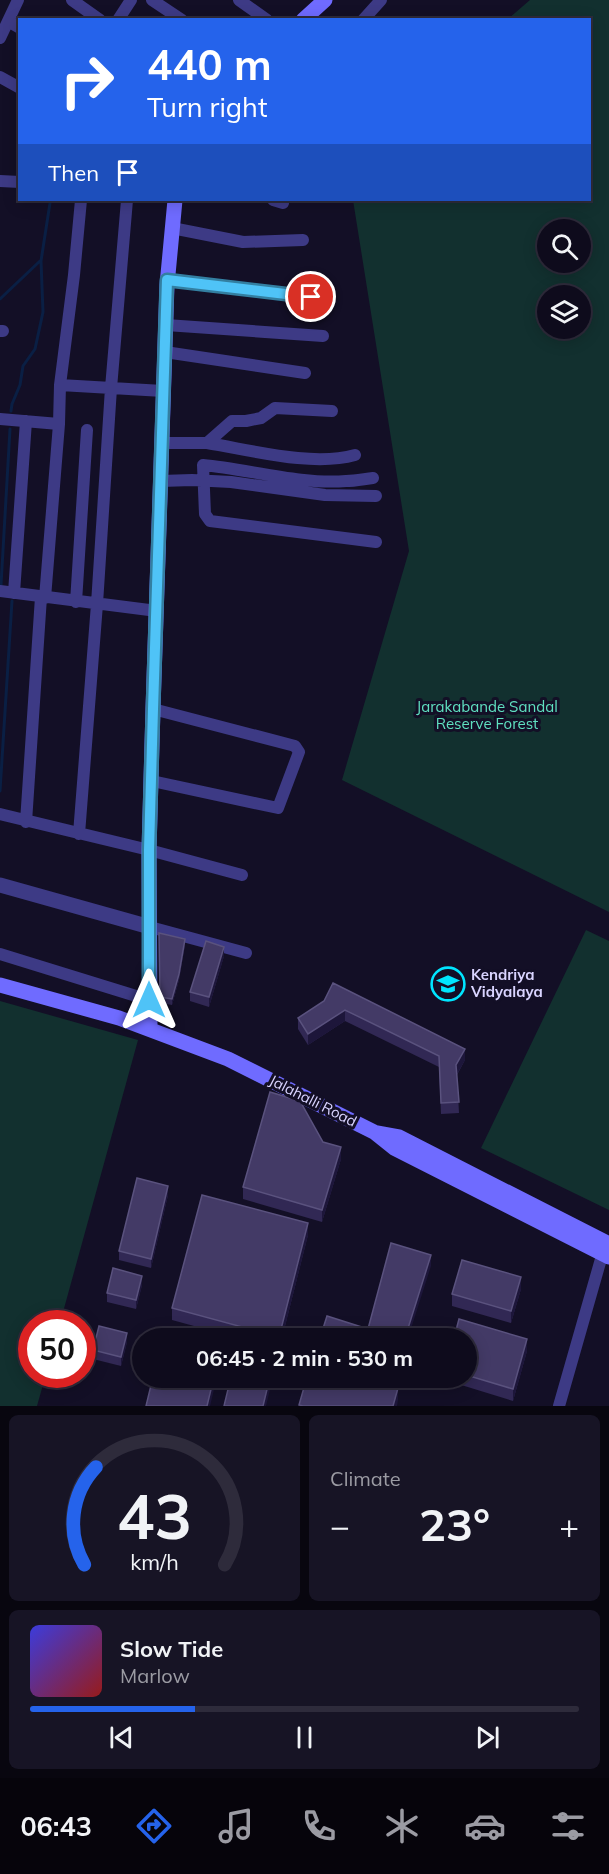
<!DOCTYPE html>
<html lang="en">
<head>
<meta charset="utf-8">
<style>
	body { margin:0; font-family:Mulish,sans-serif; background:#171425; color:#f1f3f6; height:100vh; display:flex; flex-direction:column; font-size:22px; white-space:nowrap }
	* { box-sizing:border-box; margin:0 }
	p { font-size:20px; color:#9b9ba3 }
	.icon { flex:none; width:33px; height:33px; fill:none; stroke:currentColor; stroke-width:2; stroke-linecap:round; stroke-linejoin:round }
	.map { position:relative; height:1406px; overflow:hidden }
	.sheet { display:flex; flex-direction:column; gap:9px; padding:9px; background:#08060f; flex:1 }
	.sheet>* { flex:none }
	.hud { position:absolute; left:18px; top:18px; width:573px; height:183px; border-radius:0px; box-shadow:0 3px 15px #0003,0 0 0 2px #2e2b3b; background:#2563eb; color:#fff; overflow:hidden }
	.controls { position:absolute; left:537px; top:219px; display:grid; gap:12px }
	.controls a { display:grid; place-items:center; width:54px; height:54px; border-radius:50%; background:#0e0b1c; box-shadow:0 3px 15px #0003,0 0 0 2px #2e2b3b; font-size:30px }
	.speed { position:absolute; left:18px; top:1310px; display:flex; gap:12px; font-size:30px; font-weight:700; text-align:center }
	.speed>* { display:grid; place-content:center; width:78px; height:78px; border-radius:50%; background:#0e0b1c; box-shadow:0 3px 15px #0003,0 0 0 2px #2e2b3b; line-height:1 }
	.speed .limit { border:9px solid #d22; background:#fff; color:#111 }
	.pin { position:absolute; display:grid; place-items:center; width:51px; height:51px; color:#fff; margin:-26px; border:3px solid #fff; border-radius:50%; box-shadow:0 2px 6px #0007 }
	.me { position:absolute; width:66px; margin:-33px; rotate:0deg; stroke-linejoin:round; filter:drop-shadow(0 0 4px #0008) }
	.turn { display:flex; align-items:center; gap:21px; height:126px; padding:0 30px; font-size:27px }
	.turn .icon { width:78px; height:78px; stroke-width:2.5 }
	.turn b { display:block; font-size:42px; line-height:51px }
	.then { display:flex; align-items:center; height:57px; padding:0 30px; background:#0003; gap:12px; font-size:22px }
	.big { font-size:45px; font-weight:700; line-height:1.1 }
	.sheet .tile { flex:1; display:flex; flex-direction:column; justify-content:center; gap:9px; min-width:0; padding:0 21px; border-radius:9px; background:#171425 }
	.sheet .dial { align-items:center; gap:0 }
	.dial svg { height:156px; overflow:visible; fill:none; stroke:#2e2b3b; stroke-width:7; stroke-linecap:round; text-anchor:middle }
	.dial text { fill:#f1f3f6; stroke:none }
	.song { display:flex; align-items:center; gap:18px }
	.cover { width:72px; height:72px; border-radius:9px; background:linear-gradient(135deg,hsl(240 70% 55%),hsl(0 70% 35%)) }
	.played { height:6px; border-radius:3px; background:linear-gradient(90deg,#2563eb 30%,#2e2b3b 30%) }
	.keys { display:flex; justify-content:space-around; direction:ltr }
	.heat { display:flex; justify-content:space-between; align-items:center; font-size:33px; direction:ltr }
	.sheet .tiles { flex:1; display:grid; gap:9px; grid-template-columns:1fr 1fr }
	.tile:last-child { grid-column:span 2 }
	.trip { position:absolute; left:132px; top:1328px; width:345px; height:60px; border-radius:30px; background:#0e0b1c; box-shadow:0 3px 15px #0003,0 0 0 2px #2e2b3b; font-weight:700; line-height:60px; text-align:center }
	.menu { display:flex; height:96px; justify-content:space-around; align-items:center; background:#06040b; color:#9b9ba3 }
	.menu .icon { width:42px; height:42px }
	.menu .current { color:#2563eb }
	.menu b { font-size:27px; color:#f1f3f6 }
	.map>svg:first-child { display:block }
	.green { fill:#12302f; fill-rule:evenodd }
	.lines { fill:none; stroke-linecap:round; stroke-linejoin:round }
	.stream { stroke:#0a1f44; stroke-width:3 }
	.minor { stroke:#3d3a85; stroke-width:12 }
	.tertiary { stroke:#3d3a85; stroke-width:15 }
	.secondary { stroke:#6f6bff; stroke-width:15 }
	.wall { fill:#312854 }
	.shaded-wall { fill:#1d163a }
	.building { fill:#433a66; stroke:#5a527e; stroke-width:1.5 }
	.route-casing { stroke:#337fa1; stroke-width:15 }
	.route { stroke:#4fc3f7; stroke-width:10 }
	.labels { text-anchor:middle; stroke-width:6; stroke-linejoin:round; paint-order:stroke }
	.park-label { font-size:15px; fill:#5fe0c0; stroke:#130f26 }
	.poi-label { font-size:15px; font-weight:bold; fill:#d9d4ff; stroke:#130f26; text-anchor:start }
	.street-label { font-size:15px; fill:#d9d4ff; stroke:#130f26 }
</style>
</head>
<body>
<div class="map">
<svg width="609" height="1406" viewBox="0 0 609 1406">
	<rect width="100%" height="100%" fill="#130f26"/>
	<path class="green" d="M530,0H609V912L342,780L409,551L353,200H590V20L508,19ZM548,230H580V262H548ZM548,296H580V328H548Z
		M586,930L609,941V1210L481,1148Z
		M0,1001L138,1040L60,1323H32V1374H46L37,1406H0Z"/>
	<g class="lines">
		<path class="stream" d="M0,299L40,261
			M11,411L12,404L20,385L23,366L35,349L43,312L41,261L50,203
			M1,585L10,429
			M0,791L12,601"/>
		<path class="minor" d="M72,0L100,20
			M152,0L182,20
			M239,0L267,20
			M118,20L131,0
			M363,20L381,0
			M8,21L20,28
			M0,38L18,0
			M0,77L20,88
			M0,181L20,182
			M273,200L283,203
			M172,228L243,242L303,240
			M167,280L311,297
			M166,325L323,336
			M0,331H3
			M165,352L305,373
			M60,385L163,391
			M0,419L59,424L60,385L74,275L81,200
			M162,443H207L232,421H246L261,418L275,408L332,411
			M207,443C251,450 312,467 355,455
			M373,478C364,479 355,481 346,481C302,485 247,469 203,465L205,514L210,521L376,542
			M161,481L192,480L231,482L325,495L376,496
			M0,591L157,611
			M14,593L26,421
			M45,598L59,424
			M76,602L87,430
			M152,781L278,808L299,752L295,746L153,709
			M0,814L149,850L242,875
			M26,822L41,597
			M79,834L97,604L111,388L127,200
			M150,927L246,953
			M0,954L149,1000
			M559,1406L605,1245"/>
		<path class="tertiary" d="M0,885L150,927"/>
		<path class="secondary" d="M303,20L325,0
			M0,985L119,1018L228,1059L374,1132L394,1148L609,1257
			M150,1028L149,850L153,709L167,285L175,200
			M377,1133L399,1137L609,1244"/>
	</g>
	<path class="wall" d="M159,933L185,945L179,980L172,1005L160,1003Z
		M224,956L209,1007L190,1001V992Z
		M324,1001L465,1060L457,1075L459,1113L441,1114L439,1067L345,1021L308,1045L298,1029V1018Z
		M341,1159L322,1222L243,1199V1187Z
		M168,1195L151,1268L119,1260V1251Z
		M308,1235L282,1338H238L172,1320V1308Z
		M142,1285L136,1309L107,1302V1293Z
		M521,1289L511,1323L452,1306V1294Z
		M466,1338L527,1351L513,1401L445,1380V1377H466Z
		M127,1342L121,1366L93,1359V1350Z
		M390,1377H407L406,1382Z"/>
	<path class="shaded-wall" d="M185,939V945L179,980L172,1005V999Z
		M224,947V956L209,1007V997Z
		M345,1010V1021L308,1045V1034Z
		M465,1049V1060L456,1076V1065Z
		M341,1147V1159L322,1222V1210Z
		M168,1186V1195L151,1268V1259Z
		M308,1223V1235L282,1338H279Z
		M431,1255V1266L408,1338H405Z
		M142,1276V1285L136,1309V1300Z
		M521,1277V1289L511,1323V1311Z
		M127,1333V1342L121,1366V1357Z
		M527,1339V1351L513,1401V1389Z
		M214,1377H217L210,1406H207Z
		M270,1377H273L266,1406H263Z
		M398,1388V1400L397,1406H393Z"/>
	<path class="building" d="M159,933L185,939L179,974L172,999L160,997Z
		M206,941L224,947L209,997L190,992Z
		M333,983L465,1049L456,1065L459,1102L441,1103L439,1056L345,1010L308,1034L298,1018L324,1001Z
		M270,1092L300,1101L323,1142L341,1147L322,1210L243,1187Z
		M137,1178L168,1186L151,1259L119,1251Z
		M202,1195L308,1223L279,1337L172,1308Z
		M391,1243L431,1255L405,1338H320L327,1316L368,1329Z
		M462,1260L521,1277L511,1311L452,1294Z
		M113,1268L142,1276L136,1300L107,1293Z
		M459,1319L527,1339L513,1389L466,1375V1338H454Z
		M99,1326L127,1333L121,1357L93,1350Z
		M165,1329L201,1338H163Z
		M153,1377H214L207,1406H146Z
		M231,1377H270L263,1406H224Z
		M307,1377H361L398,1388L393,1406H303L299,1405Z"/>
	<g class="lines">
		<defs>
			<path id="route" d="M149,1000V850L153,709L167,280L311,297"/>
		</defs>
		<use href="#route" class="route-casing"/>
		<use href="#route" class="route"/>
	</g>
	<defs>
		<symbol id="school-ring" viewBox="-11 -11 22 22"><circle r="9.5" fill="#130f26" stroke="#00e5ff" stroke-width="1.5"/><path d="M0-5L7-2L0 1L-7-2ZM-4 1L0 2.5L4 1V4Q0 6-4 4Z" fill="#00e5ff"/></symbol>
	</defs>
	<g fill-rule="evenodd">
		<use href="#school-ring" x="429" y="965" width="38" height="38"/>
	</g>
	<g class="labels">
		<g class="park-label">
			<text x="487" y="712">Jarakabande Sandal<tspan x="487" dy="17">Reserve Forest</tspan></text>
		</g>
		<g class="poi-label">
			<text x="471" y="980">Kendriya<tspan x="471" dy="17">Vidyalaya</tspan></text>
		</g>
		<g class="street-label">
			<text transform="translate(313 1101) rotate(27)" y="5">Jalahalli Road</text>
		</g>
	</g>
</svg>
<div class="controls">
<a><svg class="icon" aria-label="search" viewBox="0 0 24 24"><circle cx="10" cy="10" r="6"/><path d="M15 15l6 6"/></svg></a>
<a><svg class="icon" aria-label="layers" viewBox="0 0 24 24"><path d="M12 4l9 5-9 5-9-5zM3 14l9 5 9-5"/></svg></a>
</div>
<div class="speed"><div class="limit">50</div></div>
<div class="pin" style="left:311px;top:297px;background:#d93025"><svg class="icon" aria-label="arrive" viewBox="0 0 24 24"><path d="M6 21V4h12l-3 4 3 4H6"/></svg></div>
<svg class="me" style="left:149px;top:1000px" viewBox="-20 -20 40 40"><path d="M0-17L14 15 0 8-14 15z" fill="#4fc3f7" stroke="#fff" stroke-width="4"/></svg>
<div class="trip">06:45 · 2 min · 530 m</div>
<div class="hud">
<div class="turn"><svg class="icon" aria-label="right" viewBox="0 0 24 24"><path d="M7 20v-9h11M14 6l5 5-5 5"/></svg><div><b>440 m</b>Turn right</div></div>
<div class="then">Then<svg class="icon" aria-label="arrive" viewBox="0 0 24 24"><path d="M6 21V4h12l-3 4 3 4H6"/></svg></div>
</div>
</div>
<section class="sheet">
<div class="tiles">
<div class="tile dial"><svg viewBox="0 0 100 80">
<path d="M14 69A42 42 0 1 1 86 69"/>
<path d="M14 69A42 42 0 0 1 20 19" stroke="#2563eb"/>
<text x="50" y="56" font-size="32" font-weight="700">43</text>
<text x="50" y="72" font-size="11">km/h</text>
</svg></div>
<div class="tile"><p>Climate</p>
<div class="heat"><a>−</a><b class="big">23°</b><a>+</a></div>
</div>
<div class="tile">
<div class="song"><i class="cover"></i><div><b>Slow Tide</b><p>Marlow</p></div></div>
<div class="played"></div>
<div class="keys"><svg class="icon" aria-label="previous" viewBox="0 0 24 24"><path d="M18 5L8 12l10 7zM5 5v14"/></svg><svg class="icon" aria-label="pause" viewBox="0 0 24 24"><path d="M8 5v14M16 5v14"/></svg><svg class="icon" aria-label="next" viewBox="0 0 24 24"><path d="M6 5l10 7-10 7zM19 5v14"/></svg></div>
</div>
</div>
</section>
<nav class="menu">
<b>06:43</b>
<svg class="icon current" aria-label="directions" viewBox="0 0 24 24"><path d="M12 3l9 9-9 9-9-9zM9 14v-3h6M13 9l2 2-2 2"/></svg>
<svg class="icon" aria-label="music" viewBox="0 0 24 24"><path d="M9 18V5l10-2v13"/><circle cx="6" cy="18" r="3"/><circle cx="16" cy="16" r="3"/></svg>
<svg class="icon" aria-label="phone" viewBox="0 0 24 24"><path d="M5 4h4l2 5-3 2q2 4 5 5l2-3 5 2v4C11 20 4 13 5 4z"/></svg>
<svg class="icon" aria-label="climate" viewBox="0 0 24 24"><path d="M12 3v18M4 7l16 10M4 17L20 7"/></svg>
<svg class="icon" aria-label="car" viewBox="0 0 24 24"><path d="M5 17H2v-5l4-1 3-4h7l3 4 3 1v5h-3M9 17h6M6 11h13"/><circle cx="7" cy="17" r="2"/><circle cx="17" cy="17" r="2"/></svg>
<svg class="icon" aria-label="filters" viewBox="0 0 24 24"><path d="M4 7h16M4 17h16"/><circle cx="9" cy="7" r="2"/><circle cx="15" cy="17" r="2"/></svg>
</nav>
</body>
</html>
